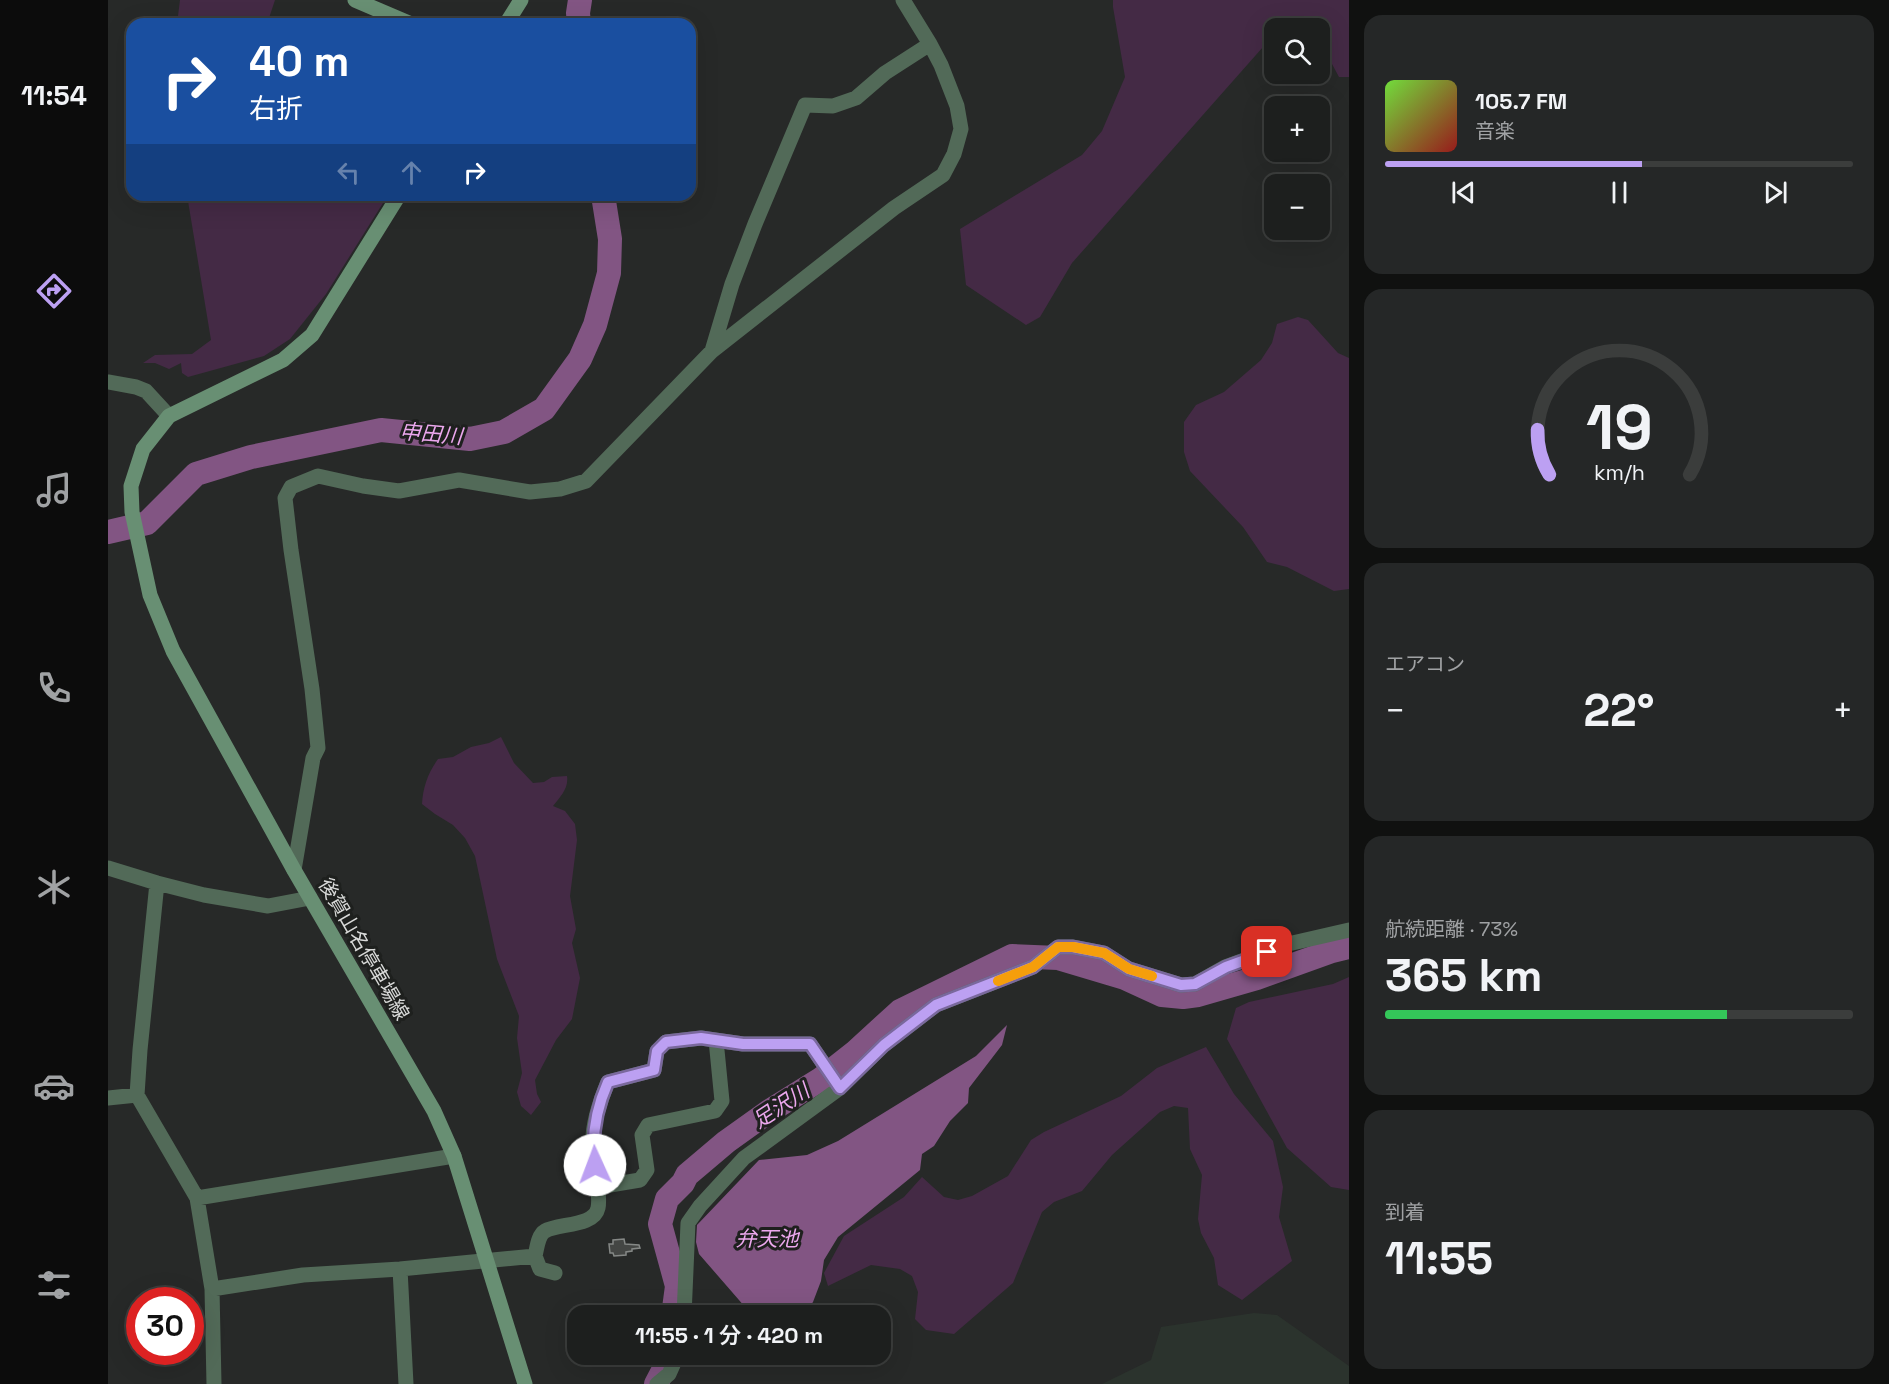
<!DOCTYPE html>
<html lang="ja">
<head>
<meta charset="utf-8">
<style>
	body { margin:0; font-family:"Space Grotesk","Noto Sans JP",sans-serif; background:#252727; color:#f1f3f6; height:100vh; display:flex; flex-direction:column; font-size:22px; white-space:nowrap }
	* { box-sizing:border-box; margin:0 }
	p { font-size:20px; color:#a0a2a4 }
	.icon { flex:none; width:33px; height:33px; fill:none; stroke:currentColor; stroke-width:2; stroke-linecap:round; stroke-linejoin:round }
	.map { position:relative; flex:1; overflow:hidden }
	.side { display:flex; flex-direction:column; gap:15px; padding:15px; background:#101110; width:540px }
	.side>* { flex:none }
	.guide { position:absolute; left:18px; top:18px; width:570px; height:183px; border-radius:18px; box-shadow:0 6px 24px #0002,0 0 0 2px #3b3d3c; background:#1a4fa0; color:#fff; overflow:hidden }
	.tools { position:absolute; left:1156px; top:18px; display:grid; gap:12px }
	.tools a { display:grid; place-items:center; width:66px; height:66px; border-radius:12px; background:#1d1f1e; box-shadow:0 6px 24px #0002,0 0 0 2px #3b3d3c; font-size:30px }
	.speed { position:absolute; left:18px; top:1287px; display:flex; gap:12px; font-size:30px; font-weight:700; text-align:center }
	.speed>* { display:grid; place-content:center; width:78px; height:78px; border-radius:50%; background:#1d1f1e; box-shadow:0 6px 24px #0002,0 0 0 2px #3b3d3c; line-height:1 }
	.speed .limit { border:9px solid #d22; background:#fff; color:#111 }
	.pin { position:absolute; display:grid; place-items:center; width:51px; height:51px; color:#fff; margin:-26px; border-radius:12px; box-shadow:0 3px 9px #0006 }
	.me { position:absolute; width:66px; margin:-33px; rotate:358deg; stroke-linejoin:round; filter:drop-shadow(0 0 4px #0008) }
	.turn { display:flex; align-items:center; gap:21px; height:126px; padding:0 24px; font-size:27px }
	.turn .icon { width:78px; height:78px; stroke-width:2.5 }
	.turn b { display:block; font-size:42px; line-height:51px }
	.lanes { display:flex; align-items:center; height:57px; padding:0 24px; background:#0003; justify-content:center; gap:30px; direction:ltr }
	.lanes .off { opacity:.35 }
	.big { font-size:45px; font-weight:600; line-height:1.1 }
	.side .card { flex:1; display:flex; flex-direction:column; justify-content:center; gap:9px; min-width:0; padding:0 21px; border-radius:18px; background:#252727 }
	.side .dial { align-items:center; gap:0 }
	.dial svg { height:156px; overflow:visible; fill:none; stroke:#3b3d3c; stroke-width:7; stroke-linecap:round; text-anchor:middle }
	.dial text { fill:#f1f3f6; stroke:none }
	.song { display:flex; align-items:center; gap:18px }
	.cover { width:72px; height:72px; border-radius:9px; background:linear-gradient(135deg,hsl(100 70% 55%),hsl(0 70% 35%)) }
	.played { height:6px; border-radius:3px; background:linear-gradient(90deg,#bca0f2 55%,#3b3d3c 55%) }
	.keys { display:flex; justify-content:space-around; direction:ltr }
	.heat { display:flex; justify-content:space-between; align-items:center; font-size:33px; direction:ltr }
	.charge { height:9px; border-radius:4px; background:linear-gradient(90deg,#34c759 73%,#3b3d3c 0) }
	.trip { position:absolute; left:459px; top:1305px; width:324px; height:60px; border-radius:18px; background:#1d1f1e; box-shadow:0 6px 24px #0002,0 0 0 2px #3b3d3c; font-weight:600; line-height:60px; text-align:center }
	main { display:flex; flex:1; min-height:0 }
	.menu { display:flex; flex-direction:column; width:108px; justify-content:space-around; align-items:center; background:#0c0c0c; color:#a0a2a4 }
	.menu .icon { width:42px; height:42px }
	.menu .current { color:#bca0f2 }
	.menu b { font-size:27px; color:#f1f3f6 }
	.map>svg:first-child { display:block }
	.built { fill:#2b332d }
	.green { fill:#442a45 }
	.water { fill:#825583 }
	.lines { fill:none; stroke-linecap:round; stroke-linejoin:round }
	.river { stroke:#825583; stroke-width:24 }
	.building { fill:#444644; stroke:#858886; stroke-width:1.5 }
	.street { stroke:#526a58; stroke-width:15 }
	.secondary { stroke:#688f73; stroke-width:15 }
	.route-casing { stroke:#7a689d; stroke-width:15 }
	.route { stroke:#bca0f2; stroke-width:10 }
	.slow { stroke:#f59e0b; stroke-width:10 }
	.labels { text-anchor:middle; stroke-width:6; stroke-linejoin:round; paint-order:stroke }
	.street-label { font-size:20px; fill:#d8d9d8; stroke:#1e201e }
	.water-label { font-size:21px; font-style:italic; fill:#eca8ee; stroke:#1e201e }
</style>
</head>
<body>
<main>
<nav class="menu">
<b>11:54</b>
<svg class="icon current" aria-label="directions" viewBox="0 0 24 24"><path d="M12 3l9 9-9 9-9-9zM9 14v-3h6M13 9l2 2-2 2"/></svg>
<svg class="icon" aria-label="music" viewBox="0 0 24 24"><path d="M9 18V5l10-2v13"/><circle cx="6" cy="18" r="3"/><circle cx="16" cy="16" r="3"/></svg>
<svg class="icon" aria-label="phone" viewBox="0 0 24 24"><path d="M5 4h4l2 5-3 2q2 4 5 5l2-3 5 2v4C11 20 4 13 5 4z"/></svg>
<svg class="icon" aria-label="climate" viewBox="0 0 24 24"><path d="M12 3v18M4 7l16 10M4 17L20 7"/></svg>
<svg class="icon" aria-label="car" viewBox="0 0 24 24"><path d="M5 17H2v-5l4-1 3-4h7l3 4 3 1v5h-3M9 17h6M6 11h13"/><circle cx="7" cy="17" r="2"/><circle cx="17" cy="17" r="2"/></svg>
<svg class="icon" aria-label="filters" viewBox="0 0 24 24"><path d="M4 7h16M4 17h16"/><circle cx="9" cy="7" r="2"/><circle cx="15" cy="17" r="2"/></svg>
</nav>
<div class="map">
<svg width="1241" height="1384" viewBox="0 0 1241 1384">
	<rect width="100%" height="100%" fill="#272928"/>
	<path class="built" d="M1146,1313L1169,1315L1241,1366V1384H994L1043,1360L1053,1327Z"/>
	<path class="green" d="M72,0H167L159,24H69Z
		M1005,0H1241V77H1231L1224,64L1212,57V28H1167V45L1155,47L964,263L932,317L918,325L858,285L852,229L974,155L994,131L1017,77L1005,7Z
		M79,195H280L218,294L182,339L156,356L80,377L74,373L73,363L61,369L47,363H35L47,355L84,354L103,340Z
		M1190,317L1200,320L1230,353L1241,358V589L1226,591L1179,567L1159,562L1135,527L1082,471L1076,452V422L1088,405L1116,392L1153,360L1164,343L1169,324Z
		M393,737L406,763L425,783L436,782L444,777L459,776C461,788 452,797 445,806L457,811L467,824L469,840L462,896L468,929L464,943L472,978L464,1019L448,1040L427,1080L429,1094L433,1102L423,1115L413,1106L409,1092L414,1073L409,1038L411,1016L389,959L367,856L357,838L345,825L327,814L314,804C315,787 320,773 330,759L345,757L363,747L381,743Z
		M1241,977V1190L1223,1187L1179,1148L1119,1039L1128,1008L1141,1002L1225,984Z
		M1098,1047L1126,1094L1165,1141L1175,1187L1171,1217L1184,1261L1134,1300L1110,1285L1106,1258L1093,1233L1090,1219L1094,1175L1082,1149L1080,1108L1066,1106L1052,1112L1004,1155L974,1191L946,1202L934,1212L905,1283L846,1334L818,1330L807,1319L810,1292L804,1276L792,1269L763,1265L720,1286L716,1273L736,1236L796,1197L814,1177L836,1197L850,1200L864,1196L900,1176L923,1140L936,1132L1013,1096L1049,1068Z"/>
	<path class="water" d="M899,1025L894,1045L861,1088L860,1103L842,1121L826,1146L814,1154L812,1170L730,1237L716,1260L713,1281L705,1302L696,1315H644L591,1254L588,1242L589,1225L651,1160L699,1155L730,1141L868,1056Z"/>
	<g class="lines">
		<path class="river" d="M471,24L470,13L472,0
			M0,532L39,523L88,474L143,457L273,430L362,439L396,432L436,409L472,359L487,325L501,273L502,239L495,195
			M565,1316L569,1286L552,1224L559,1199L575,1183L579,1175L618,1142L660,1112L713,1079L746,1053L792,1011L904,956L950,958L1017,978L1054,995L1075,997L1090,995L1149,978L1224,951L1241,947
			M548,1384L559,1363V1354"/>
	</g>
	<path class="building" d="M516,1239L517,1244L531,1245L532,1248L524,1249V1251L518,1252V1255L506,1256L505,1253H502L501,1244H505V1240Z"/>
	<g class="lines">
		<path class="street" d="M604,351L624,284L647,224L697,105L725,106L748,98L777,73L822,44
			M0,382L28,387L38,391L61,416
			M0,868L49,883L96,895L160,906L202,898
			M186,870L205,758L210,748L204,689L183,550L177,498L183,487L210,476L255,486L291,491L351,480L422,492L452,489L478,481L604,351L786,208L835,175L846,154L853,129L849,106L833,65L822,44L795,0
			M49,883L32,1050L29,1095L89,1198L104,1289L106,1384
			M0,1098L29,1095
			M490,1187L532,1180L539,1170L534,1135L540,1125L607,1111L614,1101L608,1040
			M89,1198L346,1156
			M427,1256L432,1269L447,1273
			M292,1269L298,1384
			M104,1289L195,1275L292,1269L427,1256C429,1248 430,1235 437,1231C450,1223 486,1227 490,1208C493,1195 486,1164 485,1149C483,1128 492,1101 500,1082L546,1070L549,1051L558,1042L593,1038L635,1044H702L732,1088
			M576,1316L580,1223L592,1206L636,1158L732,1088L776,1045L828,1005L925,967L950,947H965L996,953L1021,969L1073,985L1087,984L1117,967L1180,944L1241,930
			M549,1384L561,1374L570,1354"/>
		<path class="secondary" d="M247,0L303,24
			M398,24L413,0
			M291,195L204,335L175,360L61,416L35,449L23,486L24,512L42,595L65,651L186,870L326,1111L346,1156L417,1384"/>
	</g>
	<g class="lines">
		<defs>
			<path id="route" d="M487,1165C483,1135 488,1109 500,1082L546,1070L549,1051L558,1042L593,1038L635,1044H702L732,1088L776,1045L828,1005L925,967L950,947H965L996,953L1021,969L1073,985L1087,984L1118,967L1159,952"/>
		</defs>
		<use href="#route" class="route-casing"/>
		<use href="#route" class="route"/>
		<path class="slow" d="M890,981L925,967L950,947H965L996,953L1021,969L1044,976"/>
	</g>
	<g class="labels">
		<g class="street-label">
			<text transform="translate(256 949) rotate(60)" y="7">後賀山名停車場線</text>
		</g>
		<g class="water-label">
			<text transform="translate(323 434) rotate(5)" y="7">申田川</text>
			<text transform="translate(673 1106) rotate(-33)" y="7">足沢川</text>
			<text x="659" y="1246">弁天池</text>
		</g>
	</g>
</svg>
<div class="tools">
<a><svg class="icon" aria-label="search" viewBox="0 0 24 24"><circle cx="10" cy="10" r="6"/><path d="M15 15l6 6"/></svg></a>
<a>+</a>
<a>−</a>
</div>
<div class="speed"><div class="limit">30</div></div>
<div class="pin" style="left:1159px;top:952px;background:#d93025"><svg class="icon" aria-label="arrive" viewBox="0 0 24 24"><path d="M6 21V4h12l-3 4 3 4H6"/></svg></div>
<svg class="me" style="left:487px;top:1165px" viewBox="-20 -20 40 40"><circle r="19" fill="#fff"/><path d="M0-13L10 11 0 6-10 11z" fill="#bca0f2"/></svg>
<div class="trip">11:55 · 1 分 · 420 m</div>
<div class="guide">
<div class="turn"><svg class="icon" aria-label="right" viewBox="0 0 24 24"><path d="M7 20v-9h11M14 6l5 5-5 5"/></svg><div><b>40 m</b>右折</div></div>
<div class="lanes"><svg class="icon off" aria-label="left" viewBox="0 0 24 24"><path d="M17 20v-9H6M10 6l-5 5 5 5"/></svg><svg class="icon off" aria-label="ahead" viewBox="0 0 24 24"><path d="M12 20V5M6 11l6-6 6 6"/></svg><svg class="icon" aria-label="right" viewBox="0 0 24 24"><path d="M7 20v-9h11M14 6l5 5-5 5"/></svg></div>
</div>
</div>
<section class="side">
<div class="card">
<div class="song"><i class="cover"></i><div><b>105.7 FM</b><p>音楽</p></div></div>
<div class="played"></div>
<div class="keys"><svg class="icon" aria-label="previous" viewBox="0 0 24 24"><path d="M18 5L8 12l10 7zM5 5v14"/></svg><svg class="icon" aria-label="pause" viewBox="0 0 24 24"><path d="M8 5v14M16 5v14"/></svg><svg class="icon" aria-label="next" viewBox="0 0 24 24"><path d="M6 5l10 7-10 7zM19 5v14"/></svg></div>
</div>
<div class="card dial"><svg viewBox="0 0 100 80">
<path d="M14 69A42 42 0 1 1 86 69"/>
<path d="M14 69A42 42 0 0 1 8 46" stroke="#bca0f2"/>
<text x="50" y="56" font-size="32" font-weight="700">19</text>
<text x="50" y="72" font-size="11">km/h</text>
</svg></div>
<div class="card"><p>エアコン</p>
<div class="heat"><a>−</a><b class="big">22°</b><a>+</a></div>
</div>
<div class="card"><p>航続距離 · 73%</p><b class="big">365 km</b><div class="charge"></div></div>
<div class="card"><p>到着</p><b class="big">11:55</b></div>
</section>
</main>
</body>
</html>
